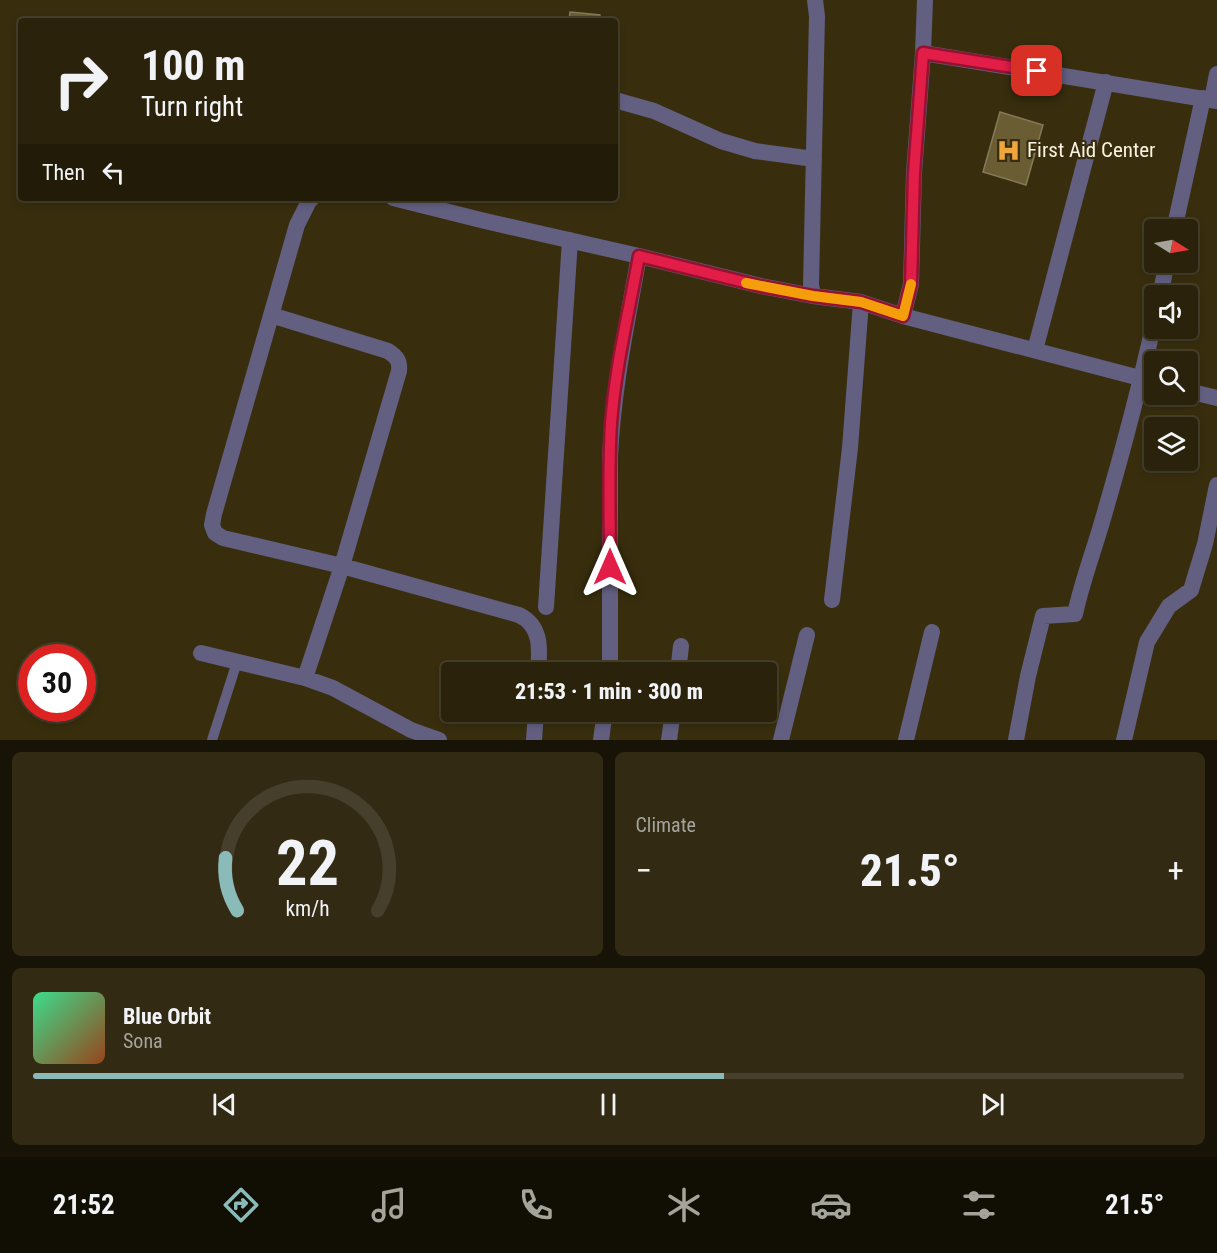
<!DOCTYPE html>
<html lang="en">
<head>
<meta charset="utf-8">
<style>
	body { margin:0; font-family:"Roboto Condensed",sans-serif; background:#322a13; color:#f1f3f6; height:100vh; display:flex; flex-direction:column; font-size:22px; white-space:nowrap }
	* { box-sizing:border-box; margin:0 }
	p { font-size:20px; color:#a5a49c }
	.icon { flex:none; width:33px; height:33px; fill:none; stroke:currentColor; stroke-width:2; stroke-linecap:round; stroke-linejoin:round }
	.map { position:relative; height:740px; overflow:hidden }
	.panel { display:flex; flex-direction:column; gap:12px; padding:12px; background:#171306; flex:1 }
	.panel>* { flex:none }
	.top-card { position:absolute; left:18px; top:18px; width:600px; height:183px; border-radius:6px; box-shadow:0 3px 9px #0003,0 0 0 2px #463f2b; background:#2a220a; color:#f1f3f6; overflow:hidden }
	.needle { width:39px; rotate:101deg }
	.buttons { position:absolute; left:1144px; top:219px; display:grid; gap:12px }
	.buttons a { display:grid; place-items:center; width:54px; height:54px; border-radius:6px; background:#2a220a; box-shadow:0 3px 9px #0003,0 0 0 2px #463f2b; font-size:30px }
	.speed { position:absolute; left:18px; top:644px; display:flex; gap:12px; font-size:30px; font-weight:700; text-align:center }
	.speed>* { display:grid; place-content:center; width:78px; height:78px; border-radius:50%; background:#2a220a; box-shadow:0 3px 9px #0003,0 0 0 2px #463f2b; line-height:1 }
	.speed .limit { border:9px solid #d22; background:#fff; color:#111 }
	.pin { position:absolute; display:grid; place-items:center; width:51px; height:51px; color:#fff; margin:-26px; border-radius:12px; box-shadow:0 3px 9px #0006 }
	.me { position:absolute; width:66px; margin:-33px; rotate:0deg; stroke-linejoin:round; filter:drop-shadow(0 0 4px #0008) }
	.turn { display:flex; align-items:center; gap:21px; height:126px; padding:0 24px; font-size:27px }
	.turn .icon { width:78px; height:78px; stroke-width:2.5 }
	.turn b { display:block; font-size:42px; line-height:51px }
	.then { display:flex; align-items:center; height:57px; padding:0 24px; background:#0003; gap:12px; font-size:22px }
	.big { font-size:45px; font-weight:800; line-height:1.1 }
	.panel .card { flex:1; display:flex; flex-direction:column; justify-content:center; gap:9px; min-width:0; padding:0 21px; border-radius:9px; background:#322a13 }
	.panel .dial { align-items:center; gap:0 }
	.dial svg { height:156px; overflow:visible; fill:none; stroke:#463f2b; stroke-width:7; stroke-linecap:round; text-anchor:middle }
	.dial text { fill:#f1f3f6; stroke:none }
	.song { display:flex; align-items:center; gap:18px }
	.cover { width:72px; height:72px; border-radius:9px; background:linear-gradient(135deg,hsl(150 70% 55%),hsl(20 70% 35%)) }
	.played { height:6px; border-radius:3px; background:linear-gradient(90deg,#8bbbb9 60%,#463f2b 60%) }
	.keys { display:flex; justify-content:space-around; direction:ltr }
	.heat { display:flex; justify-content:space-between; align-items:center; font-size:33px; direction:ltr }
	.panel .tiles { flex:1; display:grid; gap:12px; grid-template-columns:1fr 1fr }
	.card:last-child { grid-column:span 2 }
	.trip { position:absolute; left:441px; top:662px; width:336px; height:60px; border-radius:6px; background:#2a220a; box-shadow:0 3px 9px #0003,0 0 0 2px #463f2b; font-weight:800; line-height:60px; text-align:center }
	.tab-bar { display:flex; height:96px; justify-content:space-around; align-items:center; background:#110e04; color:#a5a49c }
	.tab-bar .icon { width:42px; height:42px }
	.tab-bar .selected { color:#8bbbb9 }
	.tab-bar b { font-size:27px; color:#f1f3f6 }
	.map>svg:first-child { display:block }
	.building { fill:#6a5d34; stroke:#857a58; stroke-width:1.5 }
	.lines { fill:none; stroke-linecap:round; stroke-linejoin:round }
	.service { stroke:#625f81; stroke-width:10 }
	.minor { stroke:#625f81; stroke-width:16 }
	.route-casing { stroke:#92132f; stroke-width:15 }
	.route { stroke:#e11d48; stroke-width:10 }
	.slow { stroke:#f59e0b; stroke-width:10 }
	.labels { text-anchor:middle; stroke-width:4.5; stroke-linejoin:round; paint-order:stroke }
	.poi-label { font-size:21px; fill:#f9f3e1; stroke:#382e0e; text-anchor:start }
</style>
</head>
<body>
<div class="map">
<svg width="1217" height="740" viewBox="0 0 1217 740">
	<rect width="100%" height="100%" fill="#382e0e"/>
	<path class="building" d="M570,12L600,15L599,21H569Z
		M1000,112L1043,125L1026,185L983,172Z"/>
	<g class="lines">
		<path class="service" d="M212,740L237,662"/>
		<path class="minor" d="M923,53L1217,101
			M615,100L654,111L721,141L755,151L814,159
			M1212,100L1217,74
			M312,198L309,201L297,225L214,514L212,525L215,533L223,538L342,566L519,615C542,626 540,650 538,672
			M393,198L485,221L639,256L761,286L813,296L861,302L903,316L1155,382
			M1174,230L1203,98
			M813,296L811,285L817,16L815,0
			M1160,296L1167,262
			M271,315L388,351C397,357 400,361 399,371L342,566L305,678
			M903,316L911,284L914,173L923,53L925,0
			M1035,350L1106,82
			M1188,391L1217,398
			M832,600L850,448L861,302
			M546,607L570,240
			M201,653L305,678L333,688L411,730L439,740
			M610,672V457C613,389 627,323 639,256
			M678,672L681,646
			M534,740L536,711
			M601,740L605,711
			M669,740L673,711
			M781,740L807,635
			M906,740L932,632
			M1016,740L1028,676L1043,616L1075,614C1082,582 1093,553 1102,522C1122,454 1140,386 1155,318
			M1124,740L1147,642L1169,606L1191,590L1205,544L1217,485"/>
	</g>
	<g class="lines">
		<defs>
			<path id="route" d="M610,567C610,520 608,472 611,424C615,368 629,311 639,256L760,286L813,296L861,302L903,316L911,284L914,173L923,53L1037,71"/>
		</defs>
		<use href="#route" class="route-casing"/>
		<use href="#route" class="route"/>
		<path class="slow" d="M746,283L813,296L861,302L903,316L911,284"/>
	</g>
	<defs>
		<symbol id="hospital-bare" viewBox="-9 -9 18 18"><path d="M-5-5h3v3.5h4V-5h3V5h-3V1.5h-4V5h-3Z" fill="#efa73d" stroke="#382e0e" stroke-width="2.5" paint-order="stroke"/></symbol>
	</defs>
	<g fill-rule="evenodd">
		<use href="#hospital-bare" x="992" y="134" width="33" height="33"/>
	</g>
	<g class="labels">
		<g class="poi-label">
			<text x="1027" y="157">First Aid Center</text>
		</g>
	</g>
</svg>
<div class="buttons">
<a><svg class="needle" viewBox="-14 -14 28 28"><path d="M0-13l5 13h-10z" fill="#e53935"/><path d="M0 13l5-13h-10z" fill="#a5a49c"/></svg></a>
<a><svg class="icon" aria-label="sound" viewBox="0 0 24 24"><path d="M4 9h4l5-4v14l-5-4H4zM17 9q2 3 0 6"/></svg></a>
<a><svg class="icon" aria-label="search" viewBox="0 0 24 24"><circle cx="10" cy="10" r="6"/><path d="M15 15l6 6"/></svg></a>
<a><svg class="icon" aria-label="layers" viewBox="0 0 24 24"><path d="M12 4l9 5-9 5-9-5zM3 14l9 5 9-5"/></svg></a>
</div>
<div class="speed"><div class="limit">30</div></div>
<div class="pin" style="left:1037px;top:71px;background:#d93025"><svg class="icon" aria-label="arrive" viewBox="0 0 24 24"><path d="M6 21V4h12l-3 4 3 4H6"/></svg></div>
<svg class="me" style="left:610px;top:567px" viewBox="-20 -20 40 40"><path d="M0-17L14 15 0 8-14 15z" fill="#e11d48" stroke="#fff" stroke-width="4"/></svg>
<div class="trip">21:53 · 1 min · 300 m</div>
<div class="top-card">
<div class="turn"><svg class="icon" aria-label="right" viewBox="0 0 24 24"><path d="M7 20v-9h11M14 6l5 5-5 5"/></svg><div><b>100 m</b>Turn right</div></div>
<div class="then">Then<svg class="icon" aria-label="left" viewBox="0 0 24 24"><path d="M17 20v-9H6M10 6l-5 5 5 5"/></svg></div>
</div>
</div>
<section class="panel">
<div class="tiles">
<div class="card dial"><svg viewBox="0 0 100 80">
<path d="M14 69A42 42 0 1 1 86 69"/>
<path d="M14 69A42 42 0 0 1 8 42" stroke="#8bbbb9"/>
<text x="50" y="56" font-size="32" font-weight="700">22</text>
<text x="50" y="72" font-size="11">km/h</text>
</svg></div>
<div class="card"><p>Climate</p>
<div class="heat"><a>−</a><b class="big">21.5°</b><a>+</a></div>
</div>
<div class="card">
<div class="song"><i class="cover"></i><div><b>Blue Orbit</b><p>Sona</p></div></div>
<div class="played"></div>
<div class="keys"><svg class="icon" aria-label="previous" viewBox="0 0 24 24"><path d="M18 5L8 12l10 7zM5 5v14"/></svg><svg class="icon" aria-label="pause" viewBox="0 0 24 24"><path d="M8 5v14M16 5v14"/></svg><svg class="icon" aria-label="next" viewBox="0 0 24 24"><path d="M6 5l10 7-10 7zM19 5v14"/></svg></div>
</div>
</div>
</section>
<nav class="tab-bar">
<b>21:52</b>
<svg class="icon selected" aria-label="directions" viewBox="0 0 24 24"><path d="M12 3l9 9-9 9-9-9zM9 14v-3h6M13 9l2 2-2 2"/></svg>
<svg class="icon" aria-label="music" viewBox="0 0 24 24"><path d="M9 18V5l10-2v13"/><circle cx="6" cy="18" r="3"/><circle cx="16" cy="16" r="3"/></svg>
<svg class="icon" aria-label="phone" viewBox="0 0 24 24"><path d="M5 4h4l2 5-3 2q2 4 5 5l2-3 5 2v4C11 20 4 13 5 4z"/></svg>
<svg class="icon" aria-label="climate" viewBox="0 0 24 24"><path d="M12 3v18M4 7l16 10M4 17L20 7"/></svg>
<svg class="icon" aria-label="car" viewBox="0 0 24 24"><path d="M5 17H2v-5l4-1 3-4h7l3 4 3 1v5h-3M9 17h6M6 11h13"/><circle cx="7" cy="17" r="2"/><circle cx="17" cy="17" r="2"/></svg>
<svg class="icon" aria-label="filters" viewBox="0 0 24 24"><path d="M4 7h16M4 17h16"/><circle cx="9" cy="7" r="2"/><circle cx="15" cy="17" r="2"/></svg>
<b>21.5°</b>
</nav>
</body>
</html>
